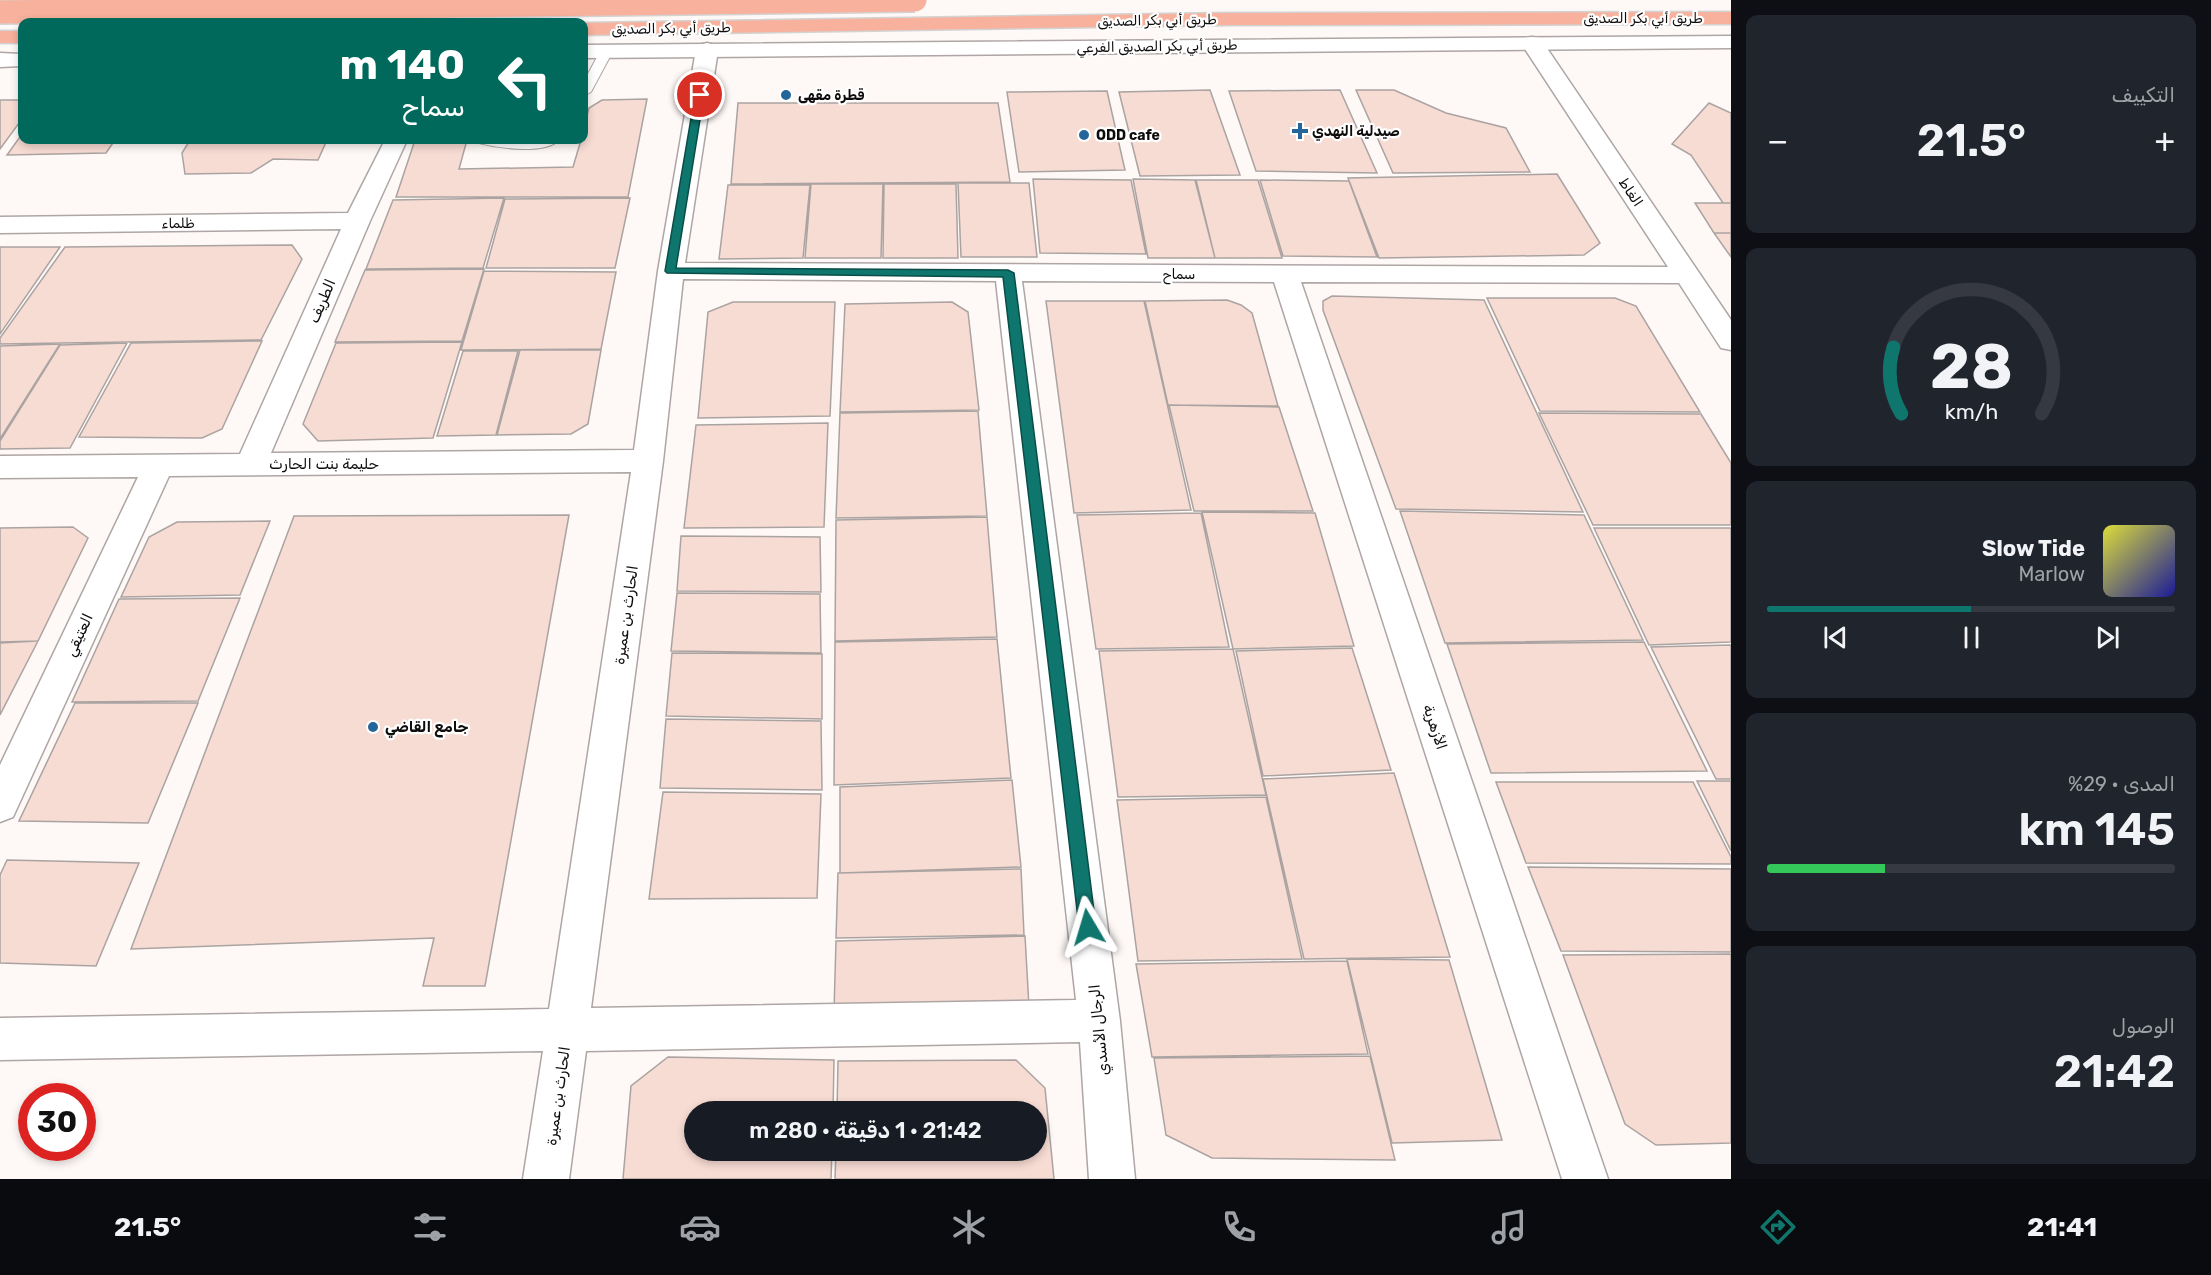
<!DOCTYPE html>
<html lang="ar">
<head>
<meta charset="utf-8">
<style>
	body { margin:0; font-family:Rubik,Cairo,sans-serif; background:#20242c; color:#f1f3f6; direction:rtl; height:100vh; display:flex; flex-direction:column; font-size:22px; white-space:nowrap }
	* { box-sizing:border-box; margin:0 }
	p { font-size:20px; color:#9ea1a6 }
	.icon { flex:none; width:33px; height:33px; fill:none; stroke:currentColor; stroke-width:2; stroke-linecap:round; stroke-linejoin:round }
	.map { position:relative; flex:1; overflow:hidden; direction:ltr }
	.sheet { display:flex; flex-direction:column; gap:15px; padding:15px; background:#0d0f14; width:480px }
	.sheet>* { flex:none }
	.top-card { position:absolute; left:18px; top:18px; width:570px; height:126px; border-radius:12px; box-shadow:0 3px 9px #0003; direction:rtl; background:#00695c; color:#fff; overflow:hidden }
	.speed { position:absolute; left:18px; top:1083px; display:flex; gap:12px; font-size:30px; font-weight:700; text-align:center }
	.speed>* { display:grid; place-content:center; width:78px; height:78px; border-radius:50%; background:#171b24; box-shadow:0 3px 9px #0003; line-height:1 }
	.speed .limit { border:9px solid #d22; background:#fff; color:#111 }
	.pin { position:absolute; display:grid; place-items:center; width:51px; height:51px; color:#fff; margin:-26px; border:3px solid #fff; border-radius:50%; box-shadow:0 2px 6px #0007 }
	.me { position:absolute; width:66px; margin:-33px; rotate:353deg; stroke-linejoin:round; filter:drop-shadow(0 0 4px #0008) }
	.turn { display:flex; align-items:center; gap:21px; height:126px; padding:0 24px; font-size:27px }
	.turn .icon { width:78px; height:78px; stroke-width:2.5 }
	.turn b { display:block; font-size:42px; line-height:51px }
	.big { font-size:45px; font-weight:600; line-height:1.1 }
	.sheet .tile { flex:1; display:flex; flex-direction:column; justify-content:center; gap:9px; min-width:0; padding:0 21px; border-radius:12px; background:#20242c }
	.sheet .dial { align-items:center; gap:0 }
	.dial svg { height:156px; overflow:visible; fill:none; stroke:#363941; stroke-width:7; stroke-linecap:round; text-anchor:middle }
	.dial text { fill:#f1f3f6; stroke:none }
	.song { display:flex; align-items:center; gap:18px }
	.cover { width:72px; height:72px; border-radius:9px; background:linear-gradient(135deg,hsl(60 70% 55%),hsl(240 70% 35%)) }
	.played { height:6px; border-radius:3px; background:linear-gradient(90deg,#0f766e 50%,#363941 50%) }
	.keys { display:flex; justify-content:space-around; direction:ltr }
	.heat { display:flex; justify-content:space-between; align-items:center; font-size:33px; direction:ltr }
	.charge { height:9px; border-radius:4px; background:linear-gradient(90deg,#34c759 29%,#363941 0) }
	.trip { position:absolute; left:684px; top:1101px; width:363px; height:60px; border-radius:30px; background:#171b24; box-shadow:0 3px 9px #0003; font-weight:600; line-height:60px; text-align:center; direction:rtl }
	.dock { display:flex; height:96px; justify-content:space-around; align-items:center; background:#090b0e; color:#9ea1a6 }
	.dock .icon { width:42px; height:42px }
	.dock .on { color:#0f766e }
	.dock b { font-size:27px; color:#f1f3f6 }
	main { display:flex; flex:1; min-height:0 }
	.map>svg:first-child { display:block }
	.building { fill:#f7dcd3; stroke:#aaa3a1; stroke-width:1.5 }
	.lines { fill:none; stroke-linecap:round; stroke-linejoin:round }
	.service-casing { stroke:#ada6a5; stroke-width:2 }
	.minor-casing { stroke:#ada6a5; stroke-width:3 }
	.tertiary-casing { stroke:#ada6a5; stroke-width:3 }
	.primary-casing { stroke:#d4d3d3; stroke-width:3 }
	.service { fill:#fff; fill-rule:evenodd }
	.minor { fill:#fff; fill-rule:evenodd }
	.tertiary { fill:#fff; fill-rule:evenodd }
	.primary { fill:#f7b19c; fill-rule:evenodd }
	.primary-bridge-casing { stroke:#d4d3d3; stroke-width:26; stroke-linecap:butt }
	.primary-bridge { stroke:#f7b19c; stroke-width:23 }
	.route { fill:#0f766e; stroke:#0a4d48; stroke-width:1.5 }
	.poi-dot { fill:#24659a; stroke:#fff; stroke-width:2 }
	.labels { text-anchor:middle; stroke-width:4.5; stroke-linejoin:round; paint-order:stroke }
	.far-street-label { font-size:14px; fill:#0f0c0c; stroke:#fff }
	.far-poi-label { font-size:14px; font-weight:bold; fill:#0f0c0c; stroke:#fff; text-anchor:start }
	.street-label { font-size:15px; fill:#0f0c0c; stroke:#fff }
	.poi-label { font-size:15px; font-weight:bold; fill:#0f0c0c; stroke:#fff; text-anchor:start }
</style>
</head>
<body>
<main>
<section class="sheet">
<div class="tile"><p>التكييف</p>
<div class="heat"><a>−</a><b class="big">21.5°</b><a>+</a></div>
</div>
<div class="tile dial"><svg viewBox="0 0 100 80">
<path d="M14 69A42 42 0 1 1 86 69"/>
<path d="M14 69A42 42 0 0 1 10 35" stroke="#0f766e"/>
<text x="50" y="56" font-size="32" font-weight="700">28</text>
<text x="50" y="72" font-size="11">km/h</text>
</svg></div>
<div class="tile">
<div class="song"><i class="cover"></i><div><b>Slow Tide</b><p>Marlow</p></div></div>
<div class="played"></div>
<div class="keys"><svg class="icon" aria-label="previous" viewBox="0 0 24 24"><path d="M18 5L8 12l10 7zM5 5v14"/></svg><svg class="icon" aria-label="pause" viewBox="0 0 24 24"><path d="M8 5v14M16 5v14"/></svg><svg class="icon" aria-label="next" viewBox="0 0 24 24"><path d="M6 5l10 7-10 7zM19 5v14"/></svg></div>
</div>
<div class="tile"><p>المدى · 29%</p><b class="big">145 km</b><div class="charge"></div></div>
<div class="tile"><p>الوصول</p><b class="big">21:42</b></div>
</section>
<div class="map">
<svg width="1731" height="1179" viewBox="0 0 1731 1179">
	<rect width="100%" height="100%" fill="#fef8f6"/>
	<path class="building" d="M1210,90L1240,175L1140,176L1119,92Z
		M1340,90L1377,173L1256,171L1229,91Z
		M1356,90H1394L1446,113L1506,128L1530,172L1393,173Z
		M1107,91L1125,170L1019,172L1007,92Z
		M647,99L628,197H396L415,140H467L459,169L573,167L581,140H584V128L589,108L602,100Z
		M0,100H22V119L0,149Z
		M738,103H998L1010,182L731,184Z
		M1709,103L1731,113V203H1723L1691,155L1672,144Z
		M22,134V140H115L106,153L7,155Z
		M190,140H327L318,160L273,159L251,173L185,174L182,153Z
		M1557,174L1600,243L1584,255L1379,258L1348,178Z
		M1033,179L1131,180L1146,254L1040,253Z
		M1133,179L1195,180L1215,258H1148Z
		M1196,180H1258L1282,258H1215Z
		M1260,180L1349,181L1377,257L1283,256Z
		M958,183H1029L1037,257H961Z
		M811,184H883L881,258H805Z
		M884,184H956L958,258H883Z
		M728,185H810L803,258L719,259Z
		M504,198L483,268L366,269L393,200Z
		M630,198L615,268H486L505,199Z
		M1695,203H1731V233H1714Z
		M1714,233H1731V257Z
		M292,245L302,259L261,340L0,344V338L65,247Z
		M0,247H60L0,334Z
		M484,269L462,341L335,342L365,270Z
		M484,271L616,272L601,349L461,350Z
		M1332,296L1484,300L1583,512L1396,509L1323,310V301Z
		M1487,298H1615L1636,306L1700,412L1540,411Z
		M1227,300L1241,305L1252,313L1278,406L1168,405L1145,301Z
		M1046,301H1144L1191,510L1074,513Z
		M733,302H835L830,416L698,418L708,312Z
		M952,302L968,312L979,410L840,412L845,304Z
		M262,341L222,429L202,438L79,437L131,343Z
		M462,342L433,438L318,441L303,424L336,343Z
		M127,343L70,448L0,449V441L60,345Z
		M60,344L0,439V346Z
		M520,350H601L588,424L571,434L497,435Z
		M463,351H518L496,435L437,436Z
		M1169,405L1279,407L1313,511H1194Z
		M978,411L987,516L836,518L840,413Z
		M1539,413L1701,414L1731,463V525H1593Z
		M828,423L824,527L684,528L696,425Z
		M1400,511L1584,515L1643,640L1445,643Z
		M1202,512L1315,513L1354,646L1233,649Z
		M1201,513L1229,647L1096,649L1077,515Z
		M569,515L485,986H423L434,938L131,949L294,516Z
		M987,517L997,637L835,641L836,520Z
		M270,521L240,595L121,597L149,537L177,522Z
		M73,527L88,538L38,641L0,642V528Z
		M1594,528H1731V642L1649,645Z
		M681,536L820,537L821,592L677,591Z
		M677,593L820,594L821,653L671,651Z
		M240,598L198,701L72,702L119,599Z
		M997,639L1011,778L834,785L835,642Z
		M38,641L0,715V643Z
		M1644,642L1707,771L1491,773L1447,644Z
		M1731,645V779H1716L1651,647Z
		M1352,648L1391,770L1263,776L1236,651Z
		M1233,649L1266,795L1118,797L1099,651Z
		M672,653L822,654V719L666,716Z
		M75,703H198L148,823L19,821Z
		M666,719L821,721L822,790L660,788Z
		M1394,773L1450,957L1304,959L1263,779Z
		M1012,780L1021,867L840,873V787Z
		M1697,781H1731V851Z
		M1496,782H1693L1731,857V864L1526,863Z
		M663,792L821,794L817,898L649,899Z
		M1266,797L1302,959L1138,961L1117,800Z
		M7,860L139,863L96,966L0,963V875Z
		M1528,867L1731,869V952L1561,951Z
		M1021,869L1024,935L836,938L838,873Z
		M1025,936L1029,1007L834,1011L836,941Z
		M1731,954V1143L1656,1145L1625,1124L1563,955Z
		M1347,959L1449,960L1502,1140L1392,1143Z
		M1347,961L1368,1054L1152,1057L1136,964Z
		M1370,1056L1395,1160L1212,1158L1166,1135L1154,1058Z
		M668,1057L834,1060L833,1112H694V1150H832L831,1179H623L631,1086Z
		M1016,1060L1045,1088L1054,1179H835L836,1150H1036V1112H837L838,1061Z"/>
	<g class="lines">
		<defs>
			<path id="service" d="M607,47L613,51L591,92L584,96V81L602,48Z
				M477,140H559C545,155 498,148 479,143Z"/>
			<path id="minor" d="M1532,37L1540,38L1731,320V350L1721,348L1679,283L1301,282L1608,1179H1562L1274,282L1022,281L1120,1021L1135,1179H1089L1080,1042L586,1051L569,1179H523L543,1051L0,1060V1018L549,1009L631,472L169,476L13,817L0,822V765L138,477L0,478V456L240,454L341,229L0,233V217L348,213L385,140H407L370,221L271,453L634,450L658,271L696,50L699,45L707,43L715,45L718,50L685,263L1668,267L1521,43L1524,38ZM683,279L996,281L1076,1000L591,1008L663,461Z"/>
			<path id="tertiary" d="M1731,36V48L584,58V45Z
				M0,53L22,54V66L0,67Z"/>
			<path id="primary" d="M1731,12V24L1230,25L584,35V23L1230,13Z
				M0,31H22V43H0Z"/>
		</defs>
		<use href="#service" class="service-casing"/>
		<use href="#minor" class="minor-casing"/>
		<use href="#tertiary" class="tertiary-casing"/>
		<use href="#primary" class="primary-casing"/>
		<use href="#service" class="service"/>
		<use href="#minor" class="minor"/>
		<use href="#tertiary" class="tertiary"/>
		<use href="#primary" class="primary"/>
		<defs>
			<path id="primary-bridge" d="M0,12L915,0"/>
		</defs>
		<use href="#primary-bridge" class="primary-bridge-casing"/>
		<use href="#primary-bridge" class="primary-bridge"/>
	</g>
	<path class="route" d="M700,92L704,95L676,268L1008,270L1014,273L1096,927L1094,933L1088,935L1082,933L1079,927L1003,277L667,273L665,271L695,95Z"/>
	<g class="poi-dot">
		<circle cx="786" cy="95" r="6"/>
		<path d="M1297 122h6v6h6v6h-6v6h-6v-6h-6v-6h6z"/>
		<circle cx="1084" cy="135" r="6"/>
		<circle cx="373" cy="727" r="6"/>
	</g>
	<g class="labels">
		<g class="far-street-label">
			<text x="1643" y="23">طريق أبي بكر الصديق</text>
			<text transform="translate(1157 20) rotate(-1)" y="5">طريق أبي بكر الصديق</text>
			<text transform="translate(671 28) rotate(-1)" y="5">طريق أبي بكر الصديق</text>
			<text transform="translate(1157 46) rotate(-1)" y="5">طريق أبي بكر الصديق الفرعي</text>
			<text transform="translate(1631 192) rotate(56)" y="5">الغاط</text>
			<text transform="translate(178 223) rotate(-1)" y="5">ظلماء</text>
			<text x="1179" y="279">سماح</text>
		</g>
		<g class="far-poi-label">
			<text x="798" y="100">قطرة مقهى</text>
			<text x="1312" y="136">صيدلية النهدي</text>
			<text x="1096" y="140">ODD cafe</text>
		</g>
		<g class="street-label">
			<text transform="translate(322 301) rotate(-67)" y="5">الطريف</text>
			<text x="324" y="469">حليمة بنت الحارث</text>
			<text transform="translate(626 615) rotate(-82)" y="5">الحارث بن عميرة</text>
			<text transform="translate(79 635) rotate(-65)" y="5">العتيقي</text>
			<text transform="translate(1435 727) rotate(72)" y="5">الأزهرية</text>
			<text transform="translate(1099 1030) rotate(-96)" y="5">الرجال الأسدي</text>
			<text transform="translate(558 1096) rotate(-82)" y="5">الحارث بن عميرة</text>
		</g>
		<g class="poi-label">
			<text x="385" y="732">جامع القاضي</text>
		</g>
	</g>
</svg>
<div class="speed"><div class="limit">30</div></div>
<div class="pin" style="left:700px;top:95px;background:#d93025"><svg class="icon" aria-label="arrive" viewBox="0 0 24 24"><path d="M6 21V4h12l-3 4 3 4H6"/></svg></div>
<svg class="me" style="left:1088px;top:927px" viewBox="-20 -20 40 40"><path d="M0-17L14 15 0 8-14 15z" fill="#0f766e" stroke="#fff" stroke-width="4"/></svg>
<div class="trip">21:42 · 1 دقيقة · 280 m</div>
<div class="top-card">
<div class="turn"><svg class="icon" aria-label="left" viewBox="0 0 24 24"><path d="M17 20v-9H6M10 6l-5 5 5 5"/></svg><div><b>140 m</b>سماح</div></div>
</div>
</div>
</main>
<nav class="dock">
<b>21:41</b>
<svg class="icon on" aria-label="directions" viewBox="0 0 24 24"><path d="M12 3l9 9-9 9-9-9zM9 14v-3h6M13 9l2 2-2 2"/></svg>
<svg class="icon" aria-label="music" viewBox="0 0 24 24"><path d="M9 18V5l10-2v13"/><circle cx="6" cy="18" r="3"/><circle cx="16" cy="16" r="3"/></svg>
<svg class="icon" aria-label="phone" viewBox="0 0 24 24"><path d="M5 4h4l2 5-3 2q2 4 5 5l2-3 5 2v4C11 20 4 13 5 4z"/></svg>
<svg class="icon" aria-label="climate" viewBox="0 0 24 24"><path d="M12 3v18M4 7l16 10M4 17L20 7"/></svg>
<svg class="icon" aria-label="car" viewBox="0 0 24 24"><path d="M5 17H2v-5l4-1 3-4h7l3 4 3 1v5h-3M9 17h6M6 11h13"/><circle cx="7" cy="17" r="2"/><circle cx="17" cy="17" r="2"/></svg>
<svg class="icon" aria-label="filters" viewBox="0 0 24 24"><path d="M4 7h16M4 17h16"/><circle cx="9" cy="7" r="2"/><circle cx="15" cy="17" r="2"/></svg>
<b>21.5°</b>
</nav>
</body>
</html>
